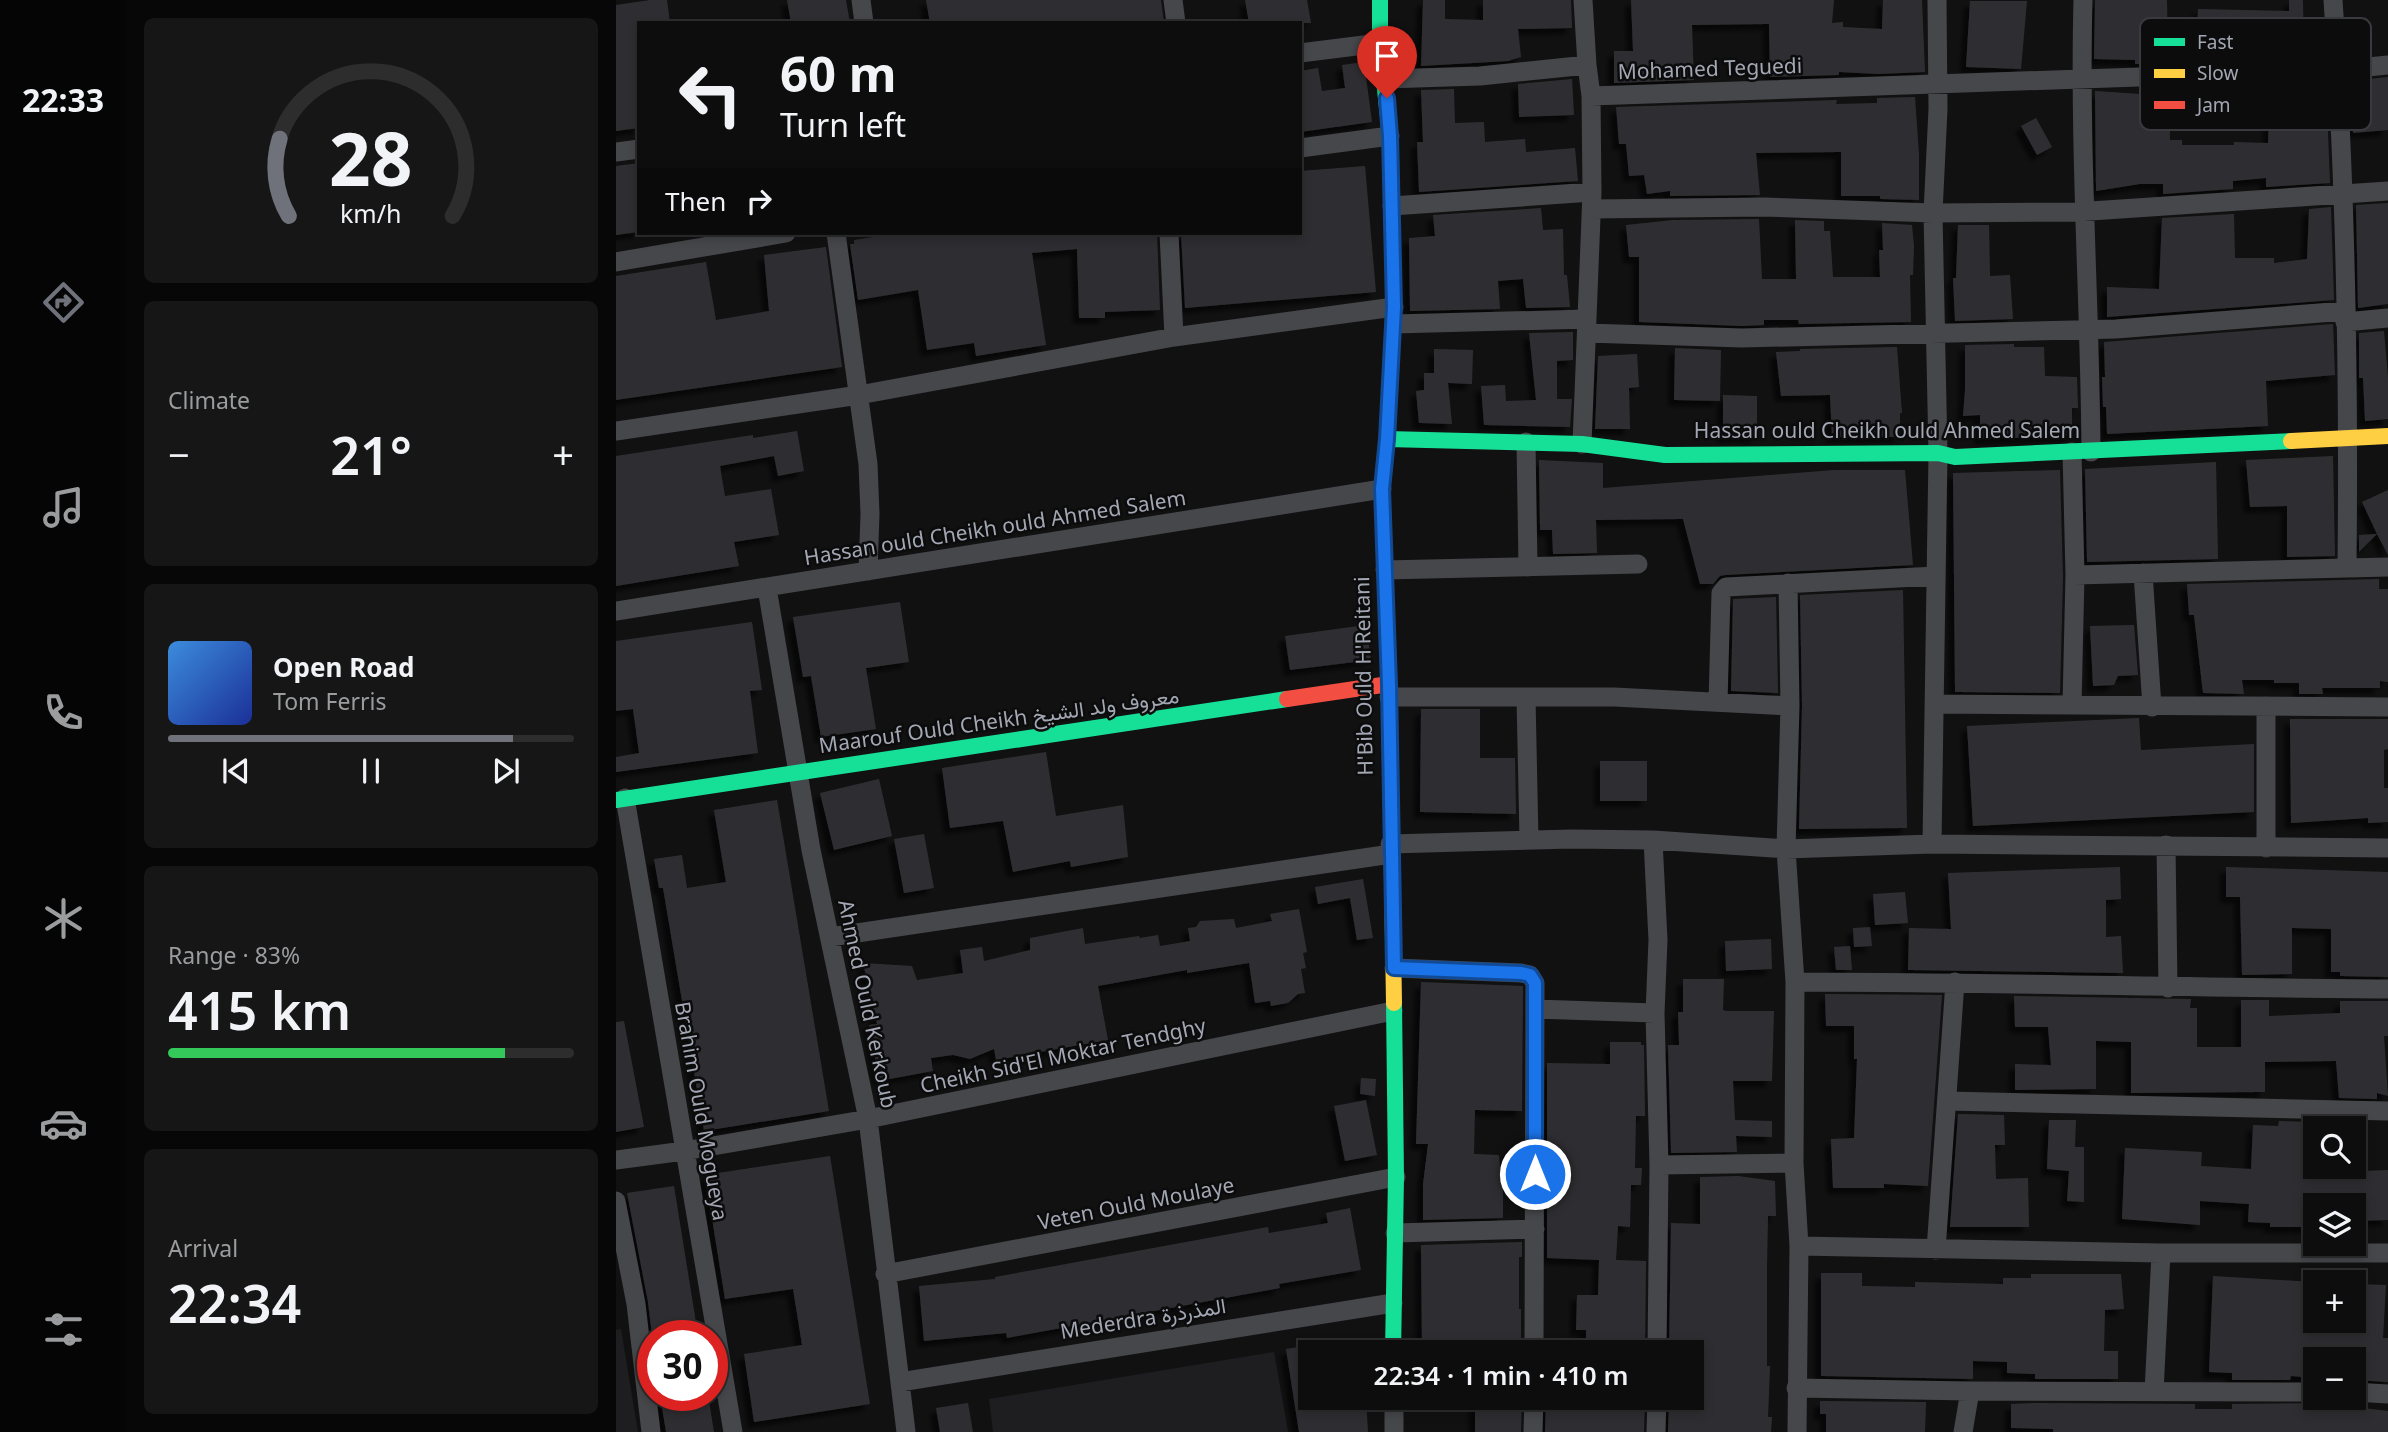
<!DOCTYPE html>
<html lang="en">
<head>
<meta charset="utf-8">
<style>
	body { margin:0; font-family:"Noto Sans",Vazirmatn,sans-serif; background:#161617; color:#f1f3f6; height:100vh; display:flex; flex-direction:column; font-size:26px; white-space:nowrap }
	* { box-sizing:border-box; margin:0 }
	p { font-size:23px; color:#9a9c9e }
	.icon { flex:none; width:38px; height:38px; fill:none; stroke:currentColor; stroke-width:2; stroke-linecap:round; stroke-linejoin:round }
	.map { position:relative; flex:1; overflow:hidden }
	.details { display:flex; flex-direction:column; gap:18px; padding:18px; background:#070708; width:490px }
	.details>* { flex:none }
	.top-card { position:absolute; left:21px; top:21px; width:665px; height:214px; border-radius:0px; box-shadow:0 4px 10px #0003,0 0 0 2px #2d2d2e; background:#0d0d0e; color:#f1f3f6; overflow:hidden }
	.fabs { position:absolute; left:1687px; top:1116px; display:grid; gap:14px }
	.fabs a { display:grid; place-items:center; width:63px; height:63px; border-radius:0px; background:#0d0d0e; box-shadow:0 4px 10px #0003,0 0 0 2px #2d2d2e; font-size:35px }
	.speed { position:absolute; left:21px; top:1320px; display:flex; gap:14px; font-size:35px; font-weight:700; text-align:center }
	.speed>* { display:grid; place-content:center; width:91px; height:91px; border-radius:50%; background:#0d0d0e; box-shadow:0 4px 10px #0003,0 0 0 2px #2d2d2e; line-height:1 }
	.speed .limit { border:10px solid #d22; background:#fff; color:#111 }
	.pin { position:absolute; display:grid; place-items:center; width:60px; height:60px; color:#fff; margin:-72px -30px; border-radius:50% 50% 50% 0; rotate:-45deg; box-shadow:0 0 7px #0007 }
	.pin .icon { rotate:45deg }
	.me { position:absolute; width:77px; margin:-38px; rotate:0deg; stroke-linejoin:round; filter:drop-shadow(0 0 5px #0008) }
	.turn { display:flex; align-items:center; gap:24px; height:147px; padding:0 28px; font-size:32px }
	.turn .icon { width:91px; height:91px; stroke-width:2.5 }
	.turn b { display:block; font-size:49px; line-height:60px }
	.then { display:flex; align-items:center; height:66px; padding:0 28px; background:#0003; gap:14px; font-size:26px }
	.big { font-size:52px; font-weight:600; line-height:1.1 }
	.details .card { flex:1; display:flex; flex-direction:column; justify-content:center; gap:10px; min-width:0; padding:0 24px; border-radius:10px; background:#161617 }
	.details .dial { align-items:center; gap:0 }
	.dial svg { height:182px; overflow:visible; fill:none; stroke:#2d2d2e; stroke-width:7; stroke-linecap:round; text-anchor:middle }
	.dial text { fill:#f1f3f6; stroke:none }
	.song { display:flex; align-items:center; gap:21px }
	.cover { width:84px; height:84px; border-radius:10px; background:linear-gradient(135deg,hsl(210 70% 55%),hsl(230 70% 35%)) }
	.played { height:7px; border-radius:4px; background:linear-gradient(90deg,#6f727b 85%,#2d2d2e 85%) }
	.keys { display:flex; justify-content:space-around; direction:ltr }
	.heat { display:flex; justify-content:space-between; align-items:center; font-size:38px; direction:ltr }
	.charge { height:10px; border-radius:5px; background:linear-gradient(90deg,#34c759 83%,#2d2d2e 0) }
	.trip { position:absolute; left:682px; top:1340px; width:406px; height:70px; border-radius:0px; background:#0d0d0e; box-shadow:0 4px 10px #0003,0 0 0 2px #2d2d2e; font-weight:600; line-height:70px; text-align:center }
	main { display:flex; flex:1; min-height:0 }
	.tabs { display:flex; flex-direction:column; width:126px; justify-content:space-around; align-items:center; background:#050506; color:#9a9c9e }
	.tabs .icon { width:49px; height:49px }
	.tabs .current { color:#6f727b }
	.tabs b { font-size:32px; color:#f1f3f6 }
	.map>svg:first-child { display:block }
	.built { fill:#1e1e20 }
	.building { fill:#2f2f31; filter:url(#shadow) }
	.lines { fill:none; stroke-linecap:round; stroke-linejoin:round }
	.street { stroke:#46474a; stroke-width:19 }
	.fast { stroke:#16e098; stroke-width:16 }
	.slow { stroke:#ffcf43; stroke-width:16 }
	.jam { stroke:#f24e42; stroke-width:16 }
	.route-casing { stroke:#114b97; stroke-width:18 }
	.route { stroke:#1a73e8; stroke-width:12 }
	.labels { text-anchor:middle; stroke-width:5; stroke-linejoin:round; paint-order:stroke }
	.street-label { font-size:21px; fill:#a2a7b3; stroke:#0c0c0d }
	.key { fill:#0c0c0d; stroke:#393a3f; stroke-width:2 }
	.key-label { font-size:19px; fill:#a2a7b3 }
</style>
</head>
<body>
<main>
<nav class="tabs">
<b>22:33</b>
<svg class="icon current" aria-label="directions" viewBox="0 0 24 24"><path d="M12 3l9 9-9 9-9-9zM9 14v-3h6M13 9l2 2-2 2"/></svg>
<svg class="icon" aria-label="music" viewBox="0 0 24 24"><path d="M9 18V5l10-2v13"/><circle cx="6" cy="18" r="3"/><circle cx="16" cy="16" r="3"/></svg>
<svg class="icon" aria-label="phone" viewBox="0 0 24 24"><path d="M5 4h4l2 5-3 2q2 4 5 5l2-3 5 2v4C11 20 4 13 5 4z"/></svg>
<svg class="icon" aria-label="climate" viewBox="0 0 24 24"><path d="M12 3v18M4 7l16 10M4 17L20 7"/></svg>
<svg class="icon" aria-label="car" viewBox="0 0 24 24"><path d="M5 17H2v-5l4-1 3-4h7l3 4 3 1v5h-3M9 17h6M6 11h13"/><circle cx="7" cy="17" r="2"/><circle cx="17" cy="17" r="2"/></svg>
<svg class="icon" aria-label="filters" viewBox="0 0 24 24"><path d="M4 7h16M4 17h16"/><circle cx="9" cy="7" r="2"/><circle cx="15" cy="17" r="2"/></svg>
</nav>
<section class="details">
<div class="card dial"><svg viewBox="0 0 100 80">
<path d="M14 69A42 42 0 1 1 86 69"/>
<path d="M14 69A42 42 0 0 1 10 35" stroke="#6f727b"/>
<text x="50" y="56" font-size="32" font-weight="700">28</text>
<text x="50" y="72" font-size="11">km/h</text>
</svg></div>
<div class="card"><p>Climate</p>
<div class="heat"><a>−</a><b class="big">21°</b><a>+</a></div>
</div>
<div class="card">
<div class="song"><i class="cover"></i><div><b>Open Road</b><p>Tom Ferris</p></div></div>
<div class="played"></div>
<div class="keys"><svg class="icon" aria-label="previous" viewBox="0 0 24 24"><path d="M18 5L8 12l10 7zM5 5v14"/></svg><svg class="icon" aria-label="pause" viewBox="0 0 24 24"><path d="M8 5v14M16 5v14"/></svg><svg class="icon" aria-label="next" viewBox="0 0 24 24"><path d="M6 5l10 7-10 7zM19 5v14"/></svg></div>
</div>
<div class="card"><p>Range · 83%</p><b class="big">415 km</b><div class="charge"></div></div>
<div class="card"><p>Arrival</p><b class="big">22:34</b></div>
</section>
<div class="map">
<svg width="1772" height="1432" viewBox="0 0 1772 1432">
	<defs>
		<filter id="shadow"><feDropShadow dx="-6" dy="6" stdDeviation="2" flood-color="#0009"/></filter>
	</defs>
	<rect width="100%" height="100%" fill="#111112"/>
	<path class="built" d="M5,1329L22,1432H0V1330Z
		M658,1352L672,1432H377L373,1399Z"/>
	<path class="building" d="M34,0H51L54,23H23V128L0,131V5Z
		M171,0H230L234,23H175Z
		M310,0H545L548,23H314Z
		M629,0H691L695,23H633Z
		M807,0H829V19L867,20V0H955L956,28L902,29L905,57L892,61L805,66Z
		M1015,0H1218L1216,23L1227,22V27L1266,29L1267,0H1306L1309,72L1262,74L1223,72V75L1154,77L1153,24L1076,25L1078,80L998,83V51H1017Z
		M1479,0H1551L1552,64H1519V60L1478,59Z
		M1673,0H1687L1688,59L1580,62L1582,9L1673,11Z
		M1354,1H1411L1405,69L1350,67Z
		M748,62L756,122L684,132V71L702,68L706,91L729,88L726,65Z
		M1772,77V130L1737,133L1734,81Z
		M956,79L958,115L903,117L902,84Z
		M1710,83L1714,183L1650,187V178L1617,181V189L1547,194V184H1524L1480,191L1479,91L1525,94V101L1553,99L1554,140H1566V145H1618V142L1652,143L1654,85Z
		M838,89L839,123L868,122L869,142L909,139L910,152L959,148L962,181L803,192L801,142H807L805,90Z
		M1299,97L1303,155V200L1264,199V196H1225V152L1140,153L1144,195L1054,196V191L1031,194L1028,175L1013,176L1010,144H1003L1000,107L1221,100L1220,104L1261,103V98Z
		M1420,118L1436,147L1421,155L1405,126Z
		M23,163V232L0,235V166Z
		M749,166L760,292L569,308L565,233H684V171Z
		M1772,203V304L1742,308L1740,205Z
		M1715,207L1718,300L1491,317V287L1543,289L1546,218L1618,214L1619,258H1658V263L1691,259L1693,209Z
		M925,208L927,230L947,229L948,275H951L954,307L910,308L907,279L882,281L884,309L794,311L793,238L819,236L817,215Z
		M1143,219L1146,279H1180L1179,220L1208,221V231H1214L1217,277H1264L1263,250H1267L1266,223L1296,225L1298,246L1297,275H1294L1295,322L1183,324L1182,320H1148V325L1126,326L1023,322V257H1013L1010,225L1057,220Z
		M1342,225H1373L1374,276L1394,275L1397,319L1339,321L1337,278H1340Z
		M283,233H541L544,310L489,312V318H463L461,249L416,253L430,345L360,356L358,343L311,350L302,290L242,300L234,244H238V240Z
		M210,247L226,367L0,400V276L90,262L100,320L153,311L148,255Z
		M1717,324L1719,375L1650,381L1652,426L1491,434L1490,407H1487L1486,377H1489L1488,342Z
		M1768,331L1772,378V419L1749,421L1747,378H1743V333Z
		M957,332V360L941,361V399H956L954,427L868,425L865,386L889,385L890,401L920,400L913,333Z
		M1398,344V347H1428L1429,376L1461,377L1462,408H1456V436L1364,439V415L1347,416L1349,390V345Z
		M1281,347L1286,413H1284V437H1216L1214,395L1165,396L1160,352L1184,351V349Z
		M1059,348L1105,350L1104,401L1058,400Z
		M818,349L857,350L856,384L832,383L836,424L803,423L800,391L808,390V373H818Z
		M1021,354L1023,387L1013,388L1014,429H979L982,356Z
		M1107,395L1141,396V437H1107Z
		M181,431L188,471L162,476L158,456L104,466L109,496L155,489L163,535L118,542L123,566L0,586V456L137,435V438Z
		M1717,456L1719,556L1671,557V506L1634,507L1630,460Z
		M923,460L987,463V488L1218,470H1289L1297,565L1109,575L1104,576L1097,584H1084L1067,519L980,520L981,553L937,554L936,530H924Z
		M1600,462L1602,559L1471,562L1469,469Z
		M1444,470L1447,577L1444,693L1339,692L1337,473Z
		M1772,490V555L1761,534L1743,552V535L1761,534L1746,502Z
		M1763,579V589H1772V682L1764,681V688H1706L1707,694H1683V683H1658V680H1626L1628,694L1587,693L1578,615H1573L1571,584Z
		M1287,590L1291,828L1183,829L1186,706L1184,595Z
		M1160,597L1162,693L1115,691L1117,599Z
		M284,602L293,662L250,668L260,729L205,737L195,676L187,677L177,617Z
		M136,622L146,690L134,691L142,753L0,772V757L23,753L17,709L0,711V641Z
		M750,625L755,660L674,670L669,636Z
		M1518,625L1522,675L1502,676L1498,685L1477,686L1474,626Z
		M805,709H864V758H899L900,814L804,812Z
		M1523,718L1525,750L1638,744V812L1357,826L1351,726Z
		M1674,719H1772V749L1768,750V788H1772V822L1752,823V818L1675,823Z
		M430,752L440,816L507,805L512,857L455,867L454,861L397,872L387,821L334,828L326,768Z
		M984,761H1031V801H984Z
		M263,779L276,836L218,850L204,793Z
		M161,800L213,1111L88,1131L47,888H43L38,859L66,855L71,888L110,882L98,810Z
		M308,834L318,888L288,893L278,839Z
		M1504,867L1505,899L1490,900V937L1505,936L1507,973L1292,970L1293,928L1335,929L1332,873Z
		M1610,867L1772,872V977L1724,976V972H1715V929L1676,928V974L1626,975L1624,897H1610Z
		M747,879L757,938L741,940L734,898L702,904L699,887Z
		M1289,892L1292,923L1259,925L1257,894Z
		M683,909L691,952L687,953L690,968L685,969L689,993L682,994L672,1003L655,1006L654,1001L639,1003L633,963L571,973V970L482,986L492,1040L380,1060L378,1049L354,1059L337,1055L315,1058L317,1071L263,1081L253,1025L261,1024L247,963L296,966L301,980L347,973L344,950L366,947L368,961L414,950V938L467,928L469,944L523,936L524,938L542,935L544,946L574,941L572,928L580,927L584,921L618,919L620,928L656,921L654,914Z
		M1254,927L1256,946L1238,947L1237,928Z
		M1155,939L1156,969L1110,971L1109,941Z
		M1234,946L1236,970H1220L1218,947Z
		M1067,979H1108L1107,1010L1111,1011H1158L1156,1081H1117L1119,1120L1156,1121V1137L1120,1136L1121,1152L1055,1153L1052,1045H1063L1062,1012H1067Z
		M805,982L907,986L906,1111L859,1110L858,1154L883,1155L885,1179H887V1218L807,1220V1184L812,1144H800Z
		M1209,994L1326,995L1312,1186L1268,1184V1188H1217L1215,1139L1238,1138L1241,1059H1238V1026H1210Z
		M1398,996L1575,999L1574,1008H1581V1047H1625V1000H1653V1016L1724,1013V1001H1772V1036H1768L1772,1096L1761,1093V1099L1723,1098L1720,1061L1649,1062V1092L1515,1093V1042L1480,1041V1089L1399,1090V1064L1435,1065L1432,1027H1399Z
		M8,1021L28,1127L0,1132V1022Z
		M994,1042H1025V1045H1028L1029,1116H1020L1019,1168H1026L1025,1185H1015L1014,1227L1002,1226L1000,1260L1030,1261L1029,1353H970V1330H960L961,1295H982L983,1260L931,1258V1189L946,1190L947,1156L931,1155V1063L994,1064Z
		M745,1078L760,1079L759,1096L744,1094Z
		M750,1100L761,1155L729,1161L718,1106Z
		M1342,1114L1388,1115L1389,1145H1379L1380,1179L1412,1178L1413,1227H1334Z
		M1433,1120H1460L1459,1147H1468V1202L1451,1201L1453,1171L1431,1169Z
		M1663,1121L1699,1122V1167H1746L1747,1171L1772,1170V1220L1738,1221V1206H1699V1227H1654V1223L1632,1222L1633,1204L1584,1201V1225L1506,1219L1509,1148L1586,1152L1585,1166L1635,1169L1637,1125L1662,1126Z
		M1725,1122L1744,1123V1129H1725Z
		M214,1156L254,1404L138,1422L128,1354L186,1345L177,1289L109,1299L89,1175Z
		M1122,1176L1159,1181L1160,1216H1152L1151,1266V1366H1154L1152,1417H1156L1155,1432H1052L1053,1398H1076V1353H1053L1055,1223L1084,1224V1177Z
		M58,1186L82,1335H36L32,1302L11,1193Z
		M734,1208L745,1270L663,1284L664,1288L391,1338L390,1333L308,1341L303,1286L379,1279V1277L652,1227L653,1233L712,1223L710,1213Z
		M906,1242V1257H903V1309H905V1353H806L805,1245Z
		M1205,1273H1246V1286L1299,1287V1282L1387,1284V1278H1415V1274H1505L1508,1309L1489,1310L1488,1351H1502V1379H1419V1374L1391,1373V1362L1357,1361V1379L1205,1376Z
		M1597,1276L1699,1282V1321H1738V1284L1770,1285L1767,1338H1772V1382L1738,1380V1360H1699V1378L1675,1376L1674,1380H1616V1373L1593,1372Z
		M695,1345V1398H750L752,1432H683L670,1349Z
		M44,1395H92L98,1432H50Z
		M859,1398H906L905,1432H859Z
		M930,1398H1029L1028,1432H929Z
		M1204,1401L1310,1402L1309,1432H1210V1414H1204Z
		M352,1403L357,1432H324L320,1408Z
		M1418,1403L1579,1404V1409H1616V1404L1705,1403L1772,1411V1432H1437V1429L1395,1428V1404Z"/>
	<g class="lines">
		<path class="street" d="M245,0L248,23
			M557,0L560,23
			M967,0L971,65L975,96L1722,70L1772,65
			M1467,0C1463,151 1474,301 1475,452
			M1717,0C1730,189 1733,378 1731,567
			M684,53L764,43
			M769,79L864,76L971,65
			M684,148L774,136
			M0,152L23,149
			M776,206L976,192
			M976,209L1147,207L1317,213L1460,212L1772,191
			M220,233L252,464L254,514L252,571
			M553,233L558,337
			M0,262L170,233
			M1729,322L1772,318
			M778,324L971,319
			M971,333L1126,338L1500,329L1729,311
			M0,431L243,395L558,337L778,307
			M910,442L912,567
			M966,444L976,192L975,96
			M769,570L1022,564
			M1527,573L1536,707
			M1459,575L1772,567
			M1172,583L1174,706L1170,849L1179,982L1178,1163L1183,1246L1181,1432
			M151,588L195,850L252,1119L290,1432
			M0,611L766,489
			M773,697H998L1174,706
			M910,697L913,839
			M1102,702L1105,593L1110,587L1320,576
			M1319,704L1772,707
			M1456,705L1459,575L1456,452
			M9,798L117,1432
			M1037,840L1042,940L1039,1013L1043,1165L1041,1353
			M774,844L956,839L1037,840L1170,849L1316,844L1772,848
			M1316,844L1322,453L1317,213L1322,109L1321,0
			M1550,845L1552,988
			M1650,848V706
			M214,937L775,854
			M778,968L905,973L914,975L919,983L918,1353
			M1179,982C1377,982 1574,988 1772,989
			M919,1009L1039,1013
			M1331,1101L1772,1111
			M0,1160L68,1151L252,1119L777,1011
			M1043,1165L1178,1163
			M0,1201L20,1304L35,1432
			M779,1233L919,1229
			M1183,1246L1545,1253H1772
			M1320,1250L1339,982
			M269,1274L780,1177
			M284,1382L777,1303
			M1180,1388L1354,1391L1699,1392
			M1538,1392L1545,1253
			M1738,1392L1772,1394
			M778,1398V1432
			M917,1432L918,1398
			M1040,1432L1041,1398
			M1347,1432L1354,1391"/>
		<path class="fast" d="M764,0V43L774,136L778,307L771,439L766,489L767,523
			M771,439L966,444L1049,455L1322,453L1339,457L1675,441
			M0,800L671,699
			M777,1353L780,1177L778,1003"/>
		<path class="slow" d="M1675,441L1772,436
			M767,523L773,684L778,1003"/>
		<path class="jam" d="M671,699L773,684"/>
	</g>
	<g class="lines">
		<defs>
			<path id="route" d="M771,98L774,136L778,307L771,439L766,489L773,684L778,968L905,973L914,975L919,983V1174"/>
		</defs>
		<use href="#route" class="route-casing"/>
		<use href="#route" class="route"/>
	</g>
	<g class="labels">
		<g class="street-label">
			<text transform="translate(1094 69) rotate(-2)" y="7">Mohamed Teguedi</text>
			<text x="1271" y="438">Hassan ould Cheikh ould Ahmed Salem</text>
			<text transform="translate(379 528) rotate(-9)" y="7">Hassan ould Cheikh ould Ahmed Salem</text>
			<text transform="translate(748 676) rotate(-91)" y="7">H'Bib Ould H'Reitani</text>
			<text transform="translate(383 721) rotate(-8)" y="7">Maarouf Ould Cheikh معروف ولد الشيخ</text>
			<text transform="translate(251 1004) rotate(78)" y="7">Ahmed Ould Kerkoub</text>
			<text transform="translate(447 1056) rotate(-12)" y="7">Cheikh Sid'El Moktar Tendghy</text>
			<text transform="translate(85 1111) rotate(80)" y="7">Brahim Ould Mogueya</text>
			<text transform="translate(520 1204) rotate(-11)" y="7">Veten Ould Moulaye</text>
			<text transform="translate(527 1319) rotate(-9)" y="7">Mederdra المذرذرة</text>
		</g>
	</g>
	<rect x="1524" y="18" width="231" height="112" rx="10" class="key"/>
	<rect x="1538" y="38" width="31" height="8" fill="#16e098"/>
	<rect x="1538" y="69" width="31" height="9" fill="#ffcf43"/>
	<rect x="1538" y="101" width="31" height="8" fill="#f24e42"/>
	<g class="key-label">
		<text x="1581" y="49">Fast</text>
		<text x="1581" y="80">Slow</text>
		<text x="1581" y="112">Jam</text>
	</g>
</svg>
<div class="fabs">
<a><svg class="icon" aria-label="search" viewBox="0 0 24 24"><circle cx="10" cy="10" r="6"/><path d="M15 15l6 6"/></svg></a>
<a><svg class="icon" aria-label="layers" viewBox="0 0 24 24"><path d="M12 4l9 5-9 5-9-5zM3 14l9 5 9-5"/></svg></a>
<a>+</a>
<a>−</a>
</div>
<div class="speed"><div class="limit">30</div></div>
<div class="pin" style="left:771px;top:98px;background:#d93025"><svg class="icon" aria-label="arrive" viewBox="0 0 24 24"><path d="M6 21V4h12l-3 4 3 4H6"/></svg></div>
<svg class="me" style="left:919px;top:1174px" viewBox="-20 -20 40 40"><circle r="17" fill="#1a73e8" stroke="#fff" stroke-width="3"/><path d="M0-11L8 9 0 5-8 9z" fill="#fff"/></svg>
<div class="trip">22:34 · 1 min · 410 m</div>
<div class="top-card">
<div class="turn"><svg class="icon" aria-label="left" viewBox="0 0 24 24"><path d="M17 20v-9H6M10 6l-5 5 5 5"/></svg><div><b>60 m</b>Turn left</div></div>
<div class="then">Then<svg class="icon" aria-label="right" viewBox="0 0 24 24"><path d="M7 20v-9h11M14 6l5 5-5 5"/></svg></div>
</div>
</div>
</main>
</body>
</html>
